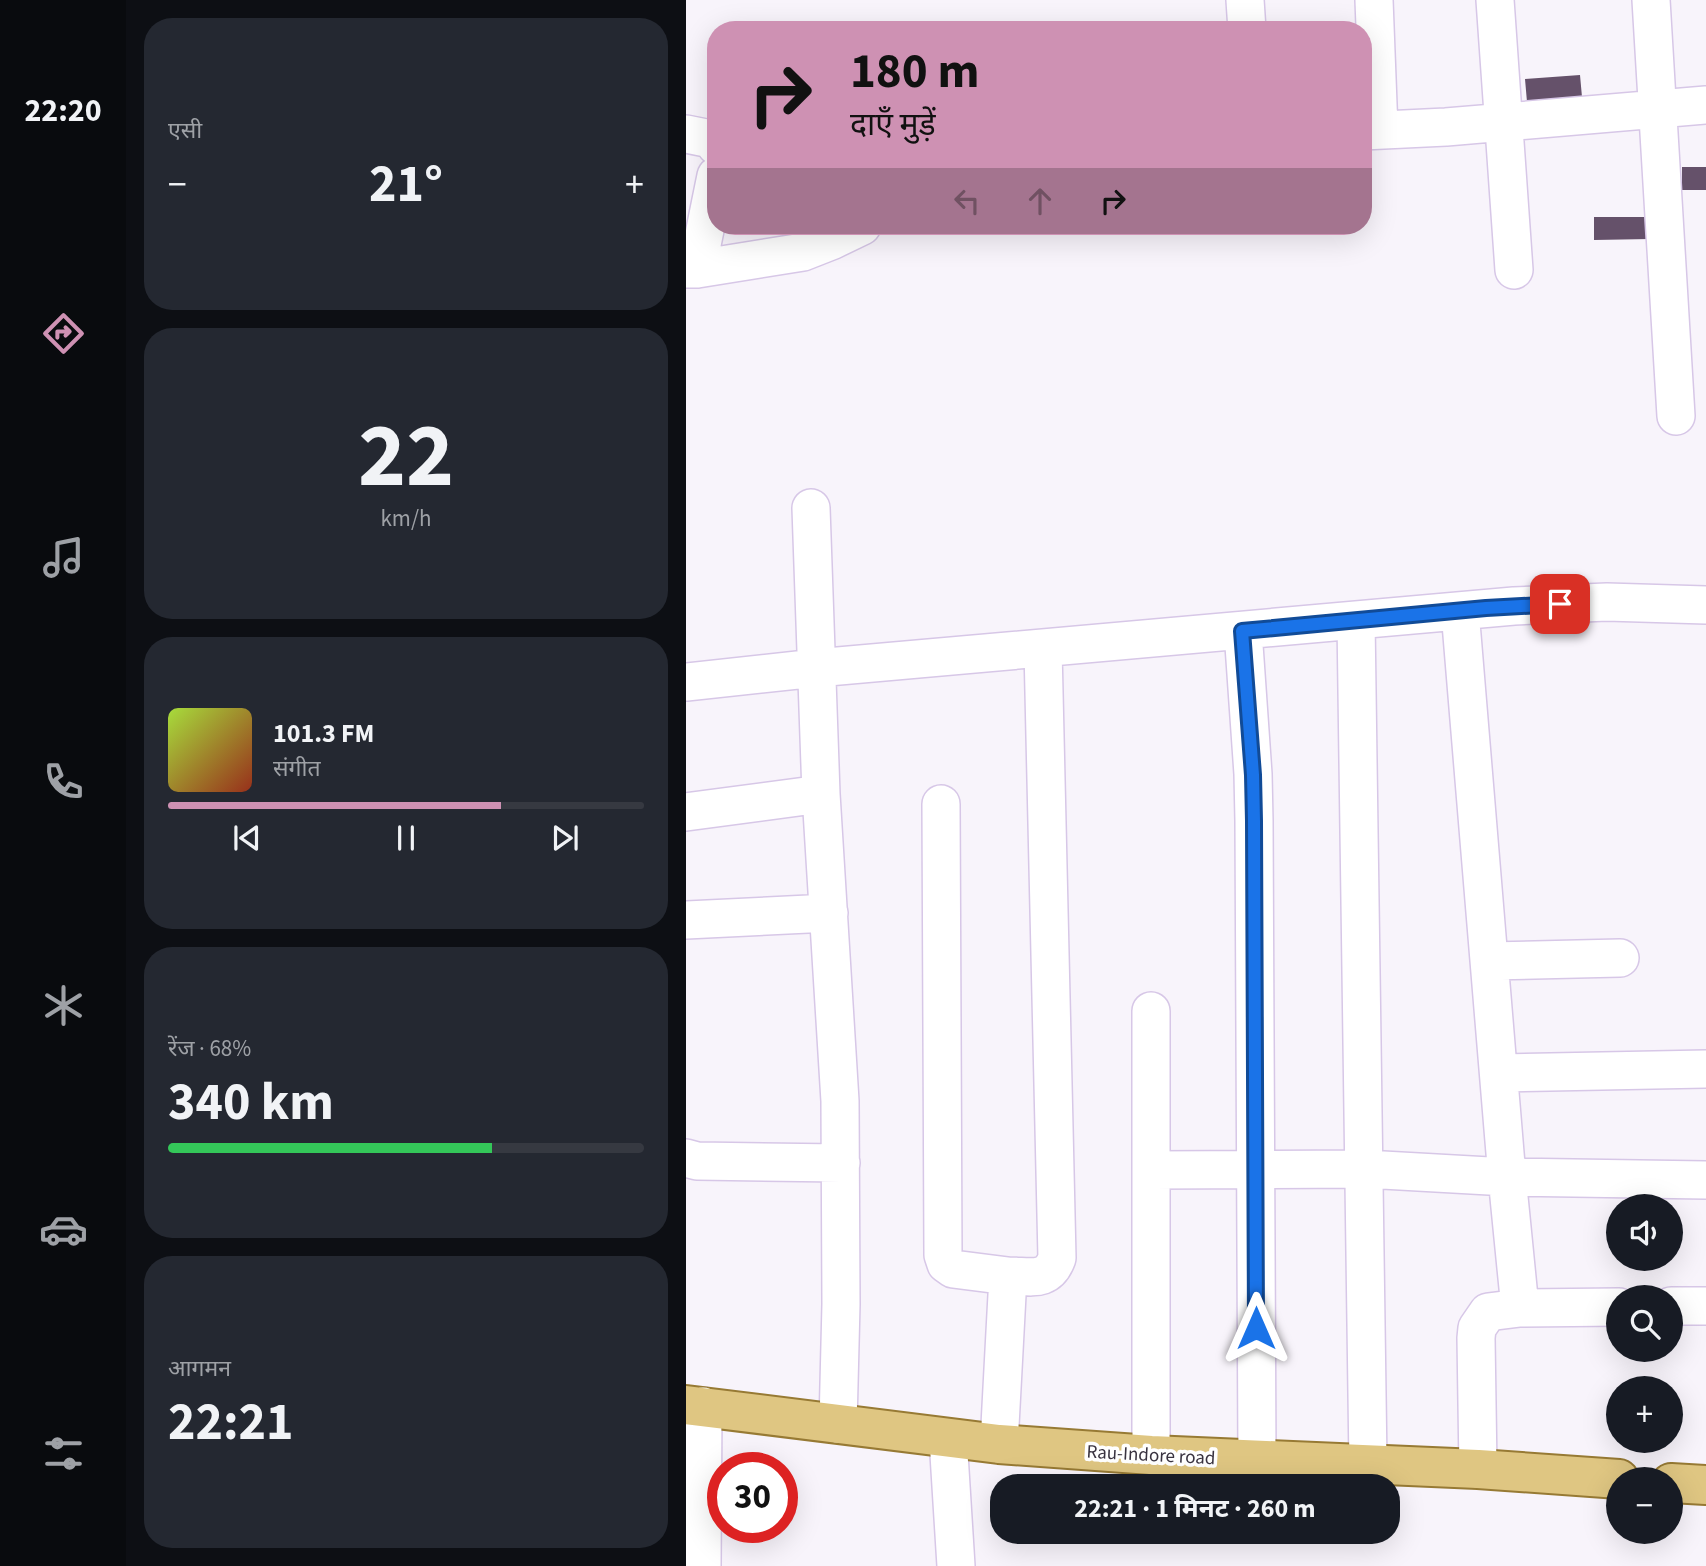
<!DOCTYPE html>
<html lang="hi">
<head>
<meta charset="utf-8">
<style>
	body { margin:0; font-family:"Source Sans 3","Noto Sans Devanagari",sans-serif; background:#242831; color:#f1f3f6; height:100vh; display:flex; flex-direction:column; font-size:26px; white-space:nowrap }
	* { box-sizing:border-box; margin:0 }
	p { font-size:23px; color:#9ea1a6 }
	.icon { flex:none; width:38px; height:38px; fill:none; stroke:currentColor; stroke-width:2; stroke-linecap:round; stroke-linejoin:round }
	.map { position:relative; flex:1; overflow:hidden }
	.sheet { display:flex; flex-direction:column; gap:18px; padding:18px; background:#0d0f14; width:560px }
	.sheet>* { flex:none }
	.guide { position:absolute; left:21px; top:21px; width:665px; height:214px; border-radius:28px; box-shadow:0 7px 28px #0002; background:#ce91b3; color:#111; overflow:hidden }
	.buttons { position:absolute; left:920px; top:1194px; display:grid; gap:14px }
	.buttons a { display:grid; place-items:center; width:77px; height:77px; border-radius:50%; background:#171b24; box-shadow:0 7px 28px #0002; font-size:35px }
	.speed { position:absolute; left:21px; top:1452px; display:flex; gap:14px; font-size:35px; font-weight:700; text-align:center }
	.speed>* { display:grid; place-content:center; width:91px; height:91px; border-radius:50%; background:#171b24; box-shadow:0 7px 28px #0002; line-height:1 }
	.speed .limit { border:10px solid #d22; background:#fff; color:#111 }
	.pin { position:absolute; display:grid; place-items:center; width:60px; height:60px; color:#fff; margin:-30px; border-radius:14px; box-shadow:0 4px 10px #0006 }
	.me { position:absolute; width:77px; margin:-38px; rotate:0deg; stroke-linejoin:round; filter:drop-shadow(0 0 5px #0008) }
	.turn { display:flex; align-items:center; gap:24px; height:147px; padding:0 28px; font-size:32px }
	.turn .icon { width:91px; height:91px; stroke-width:2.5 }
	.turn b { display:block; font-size:49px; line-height:60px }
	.lanes { display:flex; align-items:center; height:66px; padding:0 28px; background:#0003; justify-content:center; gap:35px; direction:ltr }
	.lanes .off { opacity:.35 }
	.big { font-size:52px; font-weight:700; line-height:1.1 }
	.sheet .card { flex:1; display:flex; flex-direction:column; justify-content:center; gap:10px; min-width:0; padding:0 24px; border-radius:28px; background:#242831 }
	.sheet .dial { align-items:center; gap:0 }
	.dial b { font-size:91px; line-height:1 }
	.song { display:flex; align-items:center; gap:21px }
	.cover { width:84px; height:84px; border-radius:10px; background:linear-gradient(135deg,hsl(80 70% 55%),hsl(10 70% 35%)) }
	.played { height:7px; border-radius:4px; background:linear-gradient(90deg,#ce91b3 70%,#363941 70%) }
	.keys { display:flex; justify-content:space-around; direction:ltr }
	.heat { display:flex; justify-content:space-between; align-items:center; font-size:38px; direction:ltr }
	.charge { height:10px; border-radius:5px; background:linear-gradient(90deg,#34c759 68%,#363941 0) }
	.trip { position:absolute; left:304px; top:1474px; width:410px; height:70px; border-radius:28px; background:#171b24; box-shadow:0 7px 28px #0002; font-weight:700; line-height:70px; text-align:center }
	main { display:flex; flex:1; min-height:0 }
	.menu { display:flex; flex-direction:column; width:126px; justify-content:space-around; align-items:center; background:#090b0e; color:#9ea1a6 }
	.menu .icon { width:49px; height:49px }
	.menu .on { color:#ce91b3 }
	.menu b { font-size:32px; color:#f1f3f6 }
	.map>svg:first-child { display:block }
	.building { fill:#65516a }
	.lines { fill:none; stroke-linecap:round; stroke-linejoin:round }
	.minor-casing { stroke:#d7c7e7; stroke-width:40 }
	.major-casing { stroke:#977a34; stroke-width:42 }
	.minor { stroke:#fff; stroke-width:37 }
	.major { stroke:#dfc682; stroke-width:38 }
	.route-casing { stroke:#114b97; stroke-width:18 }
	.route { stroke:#1a73e8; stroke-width:12 }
	.labels { text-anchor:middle; stroke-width:7; stroke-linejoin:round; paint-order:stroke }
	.street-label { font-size:19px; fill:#393340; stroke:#fff }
</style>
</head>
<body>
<main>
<nav class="menu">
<b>22:20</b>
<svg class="icon on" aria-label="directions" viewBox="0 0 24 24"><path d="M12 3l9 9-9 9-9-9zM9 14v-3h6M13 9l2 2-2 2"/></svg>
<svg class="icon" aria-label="music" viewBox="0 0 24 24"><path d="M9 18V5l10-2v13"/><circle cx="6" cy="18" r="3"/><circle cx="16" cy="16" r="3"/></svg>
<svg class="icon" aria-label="phone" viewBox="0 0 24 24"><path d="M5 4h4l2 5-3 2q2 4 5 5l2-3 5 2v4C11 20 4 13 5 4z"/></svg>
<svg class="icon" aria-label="climate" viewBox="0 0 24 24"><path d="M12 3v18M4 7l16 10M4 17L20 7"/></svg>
<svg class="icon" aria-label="car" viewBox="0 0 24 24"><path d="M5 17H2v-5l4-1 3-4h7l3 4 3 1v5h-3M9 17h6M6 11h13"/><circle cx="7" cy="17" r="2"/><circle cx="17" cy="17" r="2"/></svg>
<svg class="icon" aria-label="filters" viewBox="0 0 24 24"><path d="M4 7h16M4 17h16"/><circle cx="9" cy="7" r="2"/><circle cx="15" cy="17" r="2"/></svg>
</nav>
<section class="sheet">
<div class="card"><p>एसी</p>
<div class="heat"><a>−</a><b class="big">21°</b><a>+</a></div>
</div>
<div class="card dial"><b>22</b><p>km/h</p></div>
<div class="card">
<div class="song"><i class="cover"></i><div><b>101.3 FM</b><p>संगीत</p></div></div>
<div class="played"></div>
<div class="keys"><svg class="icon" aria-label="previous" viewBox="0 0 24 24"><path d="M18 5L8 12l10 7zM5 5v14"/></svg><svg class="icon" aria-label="pause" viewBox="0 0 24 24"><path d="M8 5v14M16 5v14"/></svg><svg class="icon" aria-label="next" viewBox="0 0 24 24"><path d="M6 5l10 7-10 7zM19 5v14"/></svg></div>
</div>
<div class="card"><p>रेंज · 68%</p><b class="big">340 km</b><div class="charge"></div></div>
<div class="card"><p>आगमन</p><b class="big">22:21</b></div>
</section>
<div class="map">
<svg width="1020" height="1566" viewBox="0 0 1020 1566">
	<rect width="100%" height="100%" fill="#f8f4fb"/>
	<path class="building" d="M894,75L896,97L841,102L839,79Z
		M996,167H1020V190H996Z
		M908,217H964V239L908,240Z"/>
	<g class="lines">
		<defs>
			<path id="minor" d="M559,0L561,30
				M688,0L693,130
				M809,0L828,270
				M965,0L990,416
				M677,131L760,127L1020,105
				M0,134L25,139L30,146
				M0,269H11L117,252L145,241L176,226
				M11,269L30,176
				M125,508L135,794L154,1101L155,1304L152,1424
				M774,611L821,1177L834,1308L802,1312L791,1328L790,1338L792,1469
				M670,620L682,1464
				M557,631L567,774L568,821L571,1460
				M0,682L130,668L828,606L921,602L1020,605
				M255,804L257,1255L260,1264L267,1269L322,1276
				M0,812L135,794
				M0,920L143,913
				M803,961L934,958
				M465,1011V1455
				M814,1073L1020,1069
				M0,1158L11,1161L155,1163
				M465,1170L679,1169L821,1177L1020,1180
				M985,1306H1020
				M834,1308L933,1307
				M262,1438L270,1566
				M313,1444L322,1276C345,1276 362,1283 371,1258L357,649
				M16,1566L17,1406"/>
			<path id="major" d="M0,1405L313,1444L465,1455L792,1469L933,1479
				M985,1483L1020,1485"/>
		</defs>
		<use href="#minor" class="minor-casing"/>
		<use href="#major" class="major-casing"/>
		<use href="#minor" class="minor"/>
		<use href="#major" class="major"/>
	</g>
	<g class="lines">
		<defs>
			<path id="route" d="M570,1328L568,821L567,775L556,631L800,608L874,604"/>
		</defs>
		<use href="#route" class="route-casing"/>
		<use href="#route" class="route"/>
	</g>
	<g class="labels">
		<g class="street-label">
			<text transform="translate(465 1454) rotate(3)" y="7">Rau-Indore road</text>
		</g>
	</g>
</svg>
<div class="buttons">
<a><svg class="icon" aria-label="sound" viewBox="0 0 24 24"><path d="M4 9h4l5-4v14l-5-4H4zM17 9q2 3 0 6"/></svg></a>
<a><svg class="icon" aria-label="search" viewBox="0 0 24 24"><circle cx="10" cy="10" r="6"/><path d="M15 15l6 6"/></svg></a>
<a>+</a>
<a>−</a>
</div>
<div class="speed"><div class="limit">30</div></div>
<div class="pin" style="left:874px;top:604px;background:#d93025"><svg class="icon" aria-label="arrive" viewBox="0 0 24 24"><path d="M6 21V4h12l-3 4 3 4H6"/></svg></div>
<svg class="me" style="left:570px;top:1328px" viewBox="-20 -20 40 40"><path d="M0-17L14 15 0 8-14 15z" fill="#1a73e8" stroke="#fff" stroke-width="4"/></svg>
<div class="trip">22:21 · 1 मिनट · 260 m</div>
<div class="guide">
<div class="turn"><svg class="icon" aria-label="right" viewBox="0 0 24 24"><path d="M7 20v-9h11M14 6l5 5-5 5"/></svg><div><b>180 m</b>दाएँ मुड़ें</div></div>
<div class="lanes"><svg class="icon off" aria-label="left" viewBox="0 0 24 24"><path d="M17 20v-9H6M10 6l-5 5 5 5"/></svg><svg class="icon off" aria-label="ahead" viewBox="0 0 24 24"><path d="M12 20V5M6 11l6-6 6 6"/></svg><svg class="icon" aria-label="right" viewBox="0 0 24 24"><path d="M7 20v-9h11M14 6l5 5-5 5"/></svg></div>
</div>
</div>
</main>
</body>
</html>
